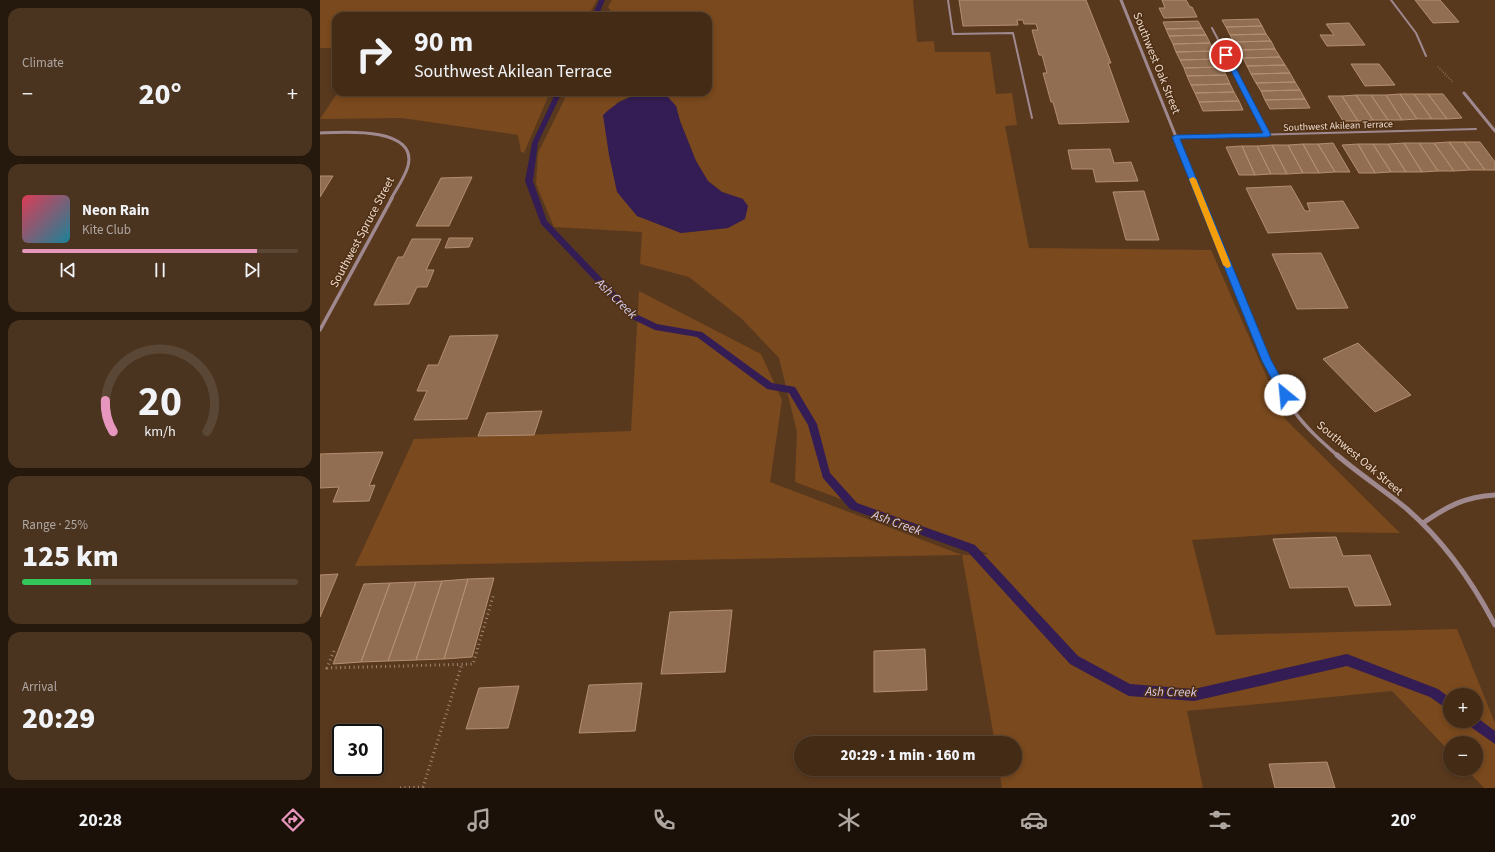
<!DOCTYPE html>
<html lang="en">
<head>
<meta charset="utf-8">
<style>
	body { margin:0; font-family:"Source Sans 3",sans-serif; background:#4a331f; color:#f1f3f6; height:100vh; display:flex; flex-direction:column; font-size:15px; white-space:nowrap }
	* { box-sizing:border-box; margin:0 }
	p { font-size:13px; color:#afa7a1 }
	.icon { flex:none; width:22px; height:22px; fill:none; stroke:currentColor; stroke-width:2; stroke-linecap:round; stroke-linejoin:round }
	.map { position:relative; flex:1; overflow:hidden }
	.drawer { display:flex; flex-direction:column; gap:8px; padding:8px; background:#25180c; width:320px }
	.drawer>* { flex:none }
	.guide { position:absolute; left:12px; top:12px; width:380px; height:84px; border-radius:12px; box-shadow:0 2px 6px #0003,0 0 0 1px #5b4735; background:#432b16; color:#f1f3f6; overflow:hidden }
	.controls { position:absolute; left:1123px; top:688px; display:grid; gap:8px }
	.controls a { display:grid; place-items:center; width:40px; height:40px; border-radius:50%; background:#432b16; box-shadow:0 2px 6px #0003,0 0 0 1px #5b4735; font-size:20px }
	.speed { position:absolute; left:12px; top:724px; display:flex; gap:8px; font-size:20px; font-weight:700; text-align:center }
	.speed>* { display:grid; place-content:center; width:52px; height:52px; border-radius:50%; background:#432b16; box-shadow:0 2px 6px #0003,0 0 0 1px #5b4735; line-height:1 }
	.speed .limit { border:2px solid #111; border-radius:6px; background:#fff; color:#111 }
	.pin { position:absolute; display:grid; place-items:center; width:34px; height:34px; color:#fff; margin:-17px; border:2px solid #fff; border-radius:50%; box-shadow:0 1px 4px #0007 }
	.me { position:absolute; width:44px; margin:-22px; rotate:332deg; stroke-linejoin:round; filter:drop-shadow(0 0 3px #0008) }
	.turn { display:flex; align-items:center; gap:14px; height:84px; padding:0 16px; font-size:18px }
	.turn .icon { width:52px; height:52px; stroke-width:2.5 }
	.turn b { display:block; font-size:28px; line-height:34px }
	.big { font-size:30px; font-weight:800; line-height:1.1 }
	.drawer .card { flex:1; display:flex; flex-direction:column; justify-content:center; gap:6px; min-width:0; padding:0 14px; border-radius:12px; background:#4a331f }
	.drawer .dial { align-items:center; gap:0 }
	.dial svg { height:104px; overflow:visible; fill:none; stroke:#5b4735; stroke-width:7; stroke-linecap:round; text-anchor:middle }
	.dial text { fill:#f1f3f6; stroke:none }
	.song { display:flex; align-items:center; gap:12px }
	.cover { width:48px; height:48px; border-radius:6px; background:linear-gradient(135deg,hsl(350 70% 55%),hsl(190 70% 35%)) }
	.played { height:4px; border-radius:2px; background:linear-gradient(90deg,#e797bd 85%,#5b4735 85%) }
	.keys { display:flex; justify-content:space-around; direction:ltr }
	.heat { display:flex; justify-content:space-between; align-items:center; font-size:22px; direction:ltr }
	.charge { height:6px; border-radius:3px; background:linear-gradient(90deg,#34c759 25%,#5b4735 0) }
	.trip { position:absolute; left:474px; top:736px; width:228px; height:40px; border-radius:20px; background:#432b16; box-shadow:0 2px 6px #0003,0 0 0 1px #5b4735; font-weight:800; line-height:40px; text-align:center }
	.tabs { display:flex; height:64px; justify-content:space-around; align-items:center; background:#1b1109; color:#afa7a1 }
	.tabs .icon { width:28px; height:28px }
	.tabs .on { color:#e797bd }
	.tabs b { font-size:18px; color:#f1f3f6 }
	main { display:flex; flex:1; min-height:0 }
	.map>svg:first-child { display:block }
	.green { fill:#7a491d; fill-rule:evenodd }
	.water { fill:#341d54 }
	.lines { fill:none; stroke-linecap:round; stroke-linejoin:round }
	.stream { fill:#341d54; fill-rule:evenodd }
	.building { fill:#916e52; stroke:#b38e71 }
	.path-far1 { stroke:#a28873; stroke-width:2; stroke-dasharray:0.5 2; stroke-linecap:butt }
	.path { stroke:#a28873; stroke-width:3; stroke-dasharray:1 3.5; stroke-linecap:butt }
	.service { stroke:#9f898f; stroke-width:2 }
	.minor-far2 { stroke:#9f898f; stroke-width:3 }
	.minor-far1 { stroke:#9f898f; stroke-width:3.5 }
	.minor { stroke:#9f898f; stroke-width:5 }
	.route { fill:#1a73e8; stroke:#114b97 }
	.slow { fill:#f59e0b }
	.labels { text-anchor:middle; stroke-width:3; stroke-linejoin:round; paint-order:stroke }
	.far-street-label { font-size:10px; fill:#edd9ca; stroke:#4e2f14 }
	.street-label { font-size:12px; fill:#edd9ca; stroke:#4e2f14 }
	.water-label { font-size:13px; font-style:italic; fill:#d8cdf1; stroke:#4e2f14 }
</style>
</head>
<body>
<main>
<section class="drawer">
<div class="card"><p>Climate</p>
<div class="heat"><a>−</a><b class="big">20°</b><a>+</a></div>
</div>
<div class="card">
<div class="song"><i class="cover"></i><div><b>Neon Rain</b><p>Kite Club</p></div></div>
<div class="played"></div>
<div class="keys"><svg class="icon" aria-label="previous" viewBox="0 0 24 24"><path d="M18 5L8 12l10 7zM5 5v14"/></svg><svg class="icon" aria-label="pause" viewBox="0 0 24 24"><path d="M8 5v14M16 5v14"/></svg><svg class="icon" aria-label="next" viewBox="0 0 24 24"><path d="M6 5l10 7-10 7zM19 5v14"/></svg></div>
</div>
<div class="card dial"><svg viewBox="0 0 100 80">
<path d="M14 69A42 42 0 1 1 86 69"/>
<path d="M14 69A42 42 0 0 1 8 45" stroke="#e797bd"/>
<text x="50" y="56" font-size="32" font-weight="700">20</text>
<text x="50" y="72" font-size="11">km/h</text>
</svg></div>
<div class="card"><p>Range · 25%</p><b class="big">125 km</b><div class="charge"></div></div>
<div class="card"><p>Arrival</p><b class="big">20:29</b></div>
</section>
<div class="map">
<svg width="1175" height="788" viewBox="0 0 1175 788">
	<rect width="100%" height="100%" fill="#59391e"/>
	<path class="green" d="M0,0H277L268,16H16V48H0Z
		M292,0H593L597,42L614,41L615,52H670L676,94L692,93L697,125L685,126L709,248L891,250L965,419L1080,533L992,532L872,540L896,635L1137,629L1175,723V788H1164L1146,769H1156V743H1130V752L1072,691L867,711L883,788H682L679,769H695V743H675L642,555L35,566L94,439L311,431L319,291L441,354L462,400L450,482L642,555L669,554L475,482L477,432L459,358L422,319L369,277L320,264L322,232L234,227L216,184L218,153L248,92H388V16H294L288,7ZM332,93L356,106L360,121L376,161L388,181L402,192L423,199L408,228L361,233L318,216L296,103L309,97ZM1130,695H1156V721H1130Z
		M18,92H230L204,153L201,152L198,135L82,118L0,119Z"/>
	<path class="water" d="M332,93L347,96L356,106L360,121L376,161L388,181L402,192L423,199L428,206L425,219L408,228L361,233L317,216L297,192L289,155L283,115C302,98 308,97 332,93Z"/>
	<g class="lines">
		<path class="stream" d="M279,0H285L278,16H272Z
			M236,92H242L218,143L213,181L227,221L316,314L337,324L382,332L452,383L475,387L497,424L510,473L537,503L655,545L758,656L810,684L874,689L1027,654L1118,689L1130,698V711L1110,697L1027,666L874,701L809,696L805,694L750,664L648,552L530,509L503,478L488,425L469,393L447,389L377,337L335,330L310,318L221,224L205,181L212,143Z
			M1156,717L1175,731V744L1148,725L1146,721H1156Z"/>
	</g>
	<path class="building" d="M639,0H766L791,63H788L809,122L739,124L733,102H731L723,73H727L722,55H719L712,30H718L716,24H704L703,20H697L698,25L643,26Z
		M842,0H866L870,7H872L877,17L844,18L839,8H845Z
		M1095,0H1120L1139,22L1113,23Z
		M938,19L942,26L906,27L902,20Z
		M878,21L882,28L846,29L843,22Z
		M1029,23L1045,45L1007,46L1000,35H1014L1006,24Z
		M942,26L946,34L910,35L906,27Z
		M882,28L886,35L849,36L846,29Z
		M946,34L951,41L914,42L910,35Z
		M886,35L890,43L853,44L849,36Z
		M951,41L955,49L919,50L914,42Z
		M890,43L894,51L856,52L853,44Z
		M955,49L960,57L923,58L919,50Z
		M894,51L898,59L860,60L856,52Z
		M960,57L965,65L927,66L923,58Z
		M898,59L902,67L864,68L860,60Z
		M1031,64H1059L1075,85L1045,86Z
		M965,65L970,73L931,74L927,66Z
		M902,67L906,75L867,76L864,68Z
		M970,73L975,82L936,83L931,74Z
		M906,75L910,84L871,85L867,76Z
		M975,82L980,90L941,91L936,83Z
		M910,84L914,92L875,93L871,85Z
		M980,90L985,99L945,100L941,91Z
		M914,92L919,101L879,102L875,93Z
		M1080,94L1097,119L1082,120L1066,95Z
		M1080,94H1094L1112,119H1097Z
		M1094,94H1108L1127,119H1112Z
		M1108,94H1123L1142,118L1127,119Z
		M1036,95L1053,120L1038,121L1022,96Z
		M1036,95H1051L1068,120H1053Z
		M1051,95H1066L1082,120H1068Z
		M1008,96H1022L1038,121H1023Z
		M985,99L990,108L950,109L945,100Z
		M919,101L923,110L883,111L879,102Z
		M1129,142H1144L1165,170H1150Z
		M1129,142L1150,170L1134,171L1114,143Z
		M1144,142H1160L1175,162V170H1165Z
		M1013,143L1030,172H1015L998,144Z
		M1084,143H1099L1118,171L1102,172Z
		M1084,143L1102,172H1086L1068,144Z
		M1099,143H1114L1134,171H1118Z
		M983,144L999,173H983L968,145Z
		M983,144H998L1015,172L999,173Z
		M1038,144H1053L1071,172L1055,173Z
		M1038,144L1055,173H1039L1022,145Z
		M1053,144H1068L1086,172H1071Z
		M952,145L967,174H951L937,146Z
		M952,145H968L983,173L967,174Z
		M922,146L935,175H919L906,147Z
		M922,146H937L951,174L935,175Z
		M790,149L794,163L811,162L818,181L776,182L773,169H752L748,150Z
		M0,176H13L0,197Z
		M152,177L129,226H96L121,178Z
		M971,186L985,211H990L987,203L1023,201L1039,228L948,233L926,188Z
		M824,191L839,240H806L793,192Z
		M129,238H153L149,247L125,248Z
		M92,239H121L106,270H114L107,287H97L89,304L54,305L78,257H83Z
		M1001,253L1028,308L977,309L952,254Z
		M178,335L147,419L94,420L107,391H97L108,365H118L130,336Z
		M1038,343L1091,395L1055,412L1003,359Z
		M222,411L214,435L158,436L167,413Z
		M63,452L49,486L55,485L49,501L13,502L19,487L0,488V454Z
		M1016,537L1023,556L1050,555L1071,605L1035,606L1028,587L970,588L953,539Z
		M18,574L0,617V575Z
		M174,578L152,657L124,659L148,579Z
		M148,579L124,659L96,660L122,581Z
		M122,581L96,660L68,661L96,582Z
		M96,582L68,661L41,662L70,583Z
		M70,583L41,662L13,664L44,584Z
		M412,610L405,672L341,674L350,612Z
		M605,649L607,690L554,692V651Z
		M322,683L315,731L259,733L269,685Z
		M199,686L188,728L146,729L159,688Z
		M1007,762L1015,788H955L949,764Z"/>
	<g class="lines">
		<path class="path-far1" d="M1118,67L1133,82"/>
		<path class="path" d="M14,651L7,668L153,664L174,593
			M80,788L103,787L142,664"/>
		<path class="service" d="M628,0L633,34L693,33L712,118
			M1071,0L1096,33L1106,56
			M892,28L948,135
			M856,137L1156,129"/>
		<path class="minor-far2" d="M801,0L881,199
			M1144,93L1175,131
			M0,133C22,132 98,126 88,166C85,177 77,188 71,199"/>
		<path class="minor-far1" d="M881,198L947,361C956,378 963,395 974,411C986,428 1002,442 1018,456
			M0,330L72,198"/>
		<path class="minor" d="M1017,455C1039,474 1064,490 1087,509C1125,542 1152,581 1175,625
			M1103,523C1128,506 1144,497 1175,495"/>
	</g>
	<path class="route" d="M904,53L909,55L951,135L948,137L860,139L951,360L970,395L968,398H962L942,361L852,137L856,135L943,133L903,55Z"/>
	<path class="slow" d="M873,177L876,179L911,265L910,267L907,268L903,265L869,179Z"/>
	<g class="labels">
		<g class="far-street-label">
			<text transform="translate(1018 125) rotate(-2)" y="4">Southwest Akilean Terrace</text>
		</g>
		<g class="street-label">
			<text transform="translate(837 63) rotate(68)" y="4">Southwest Oak Street</text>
			<text transform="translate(42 232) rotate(-62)" y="4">Southwest Spruce Street</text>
			<text transform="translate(1040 458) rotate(40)" y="4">Southwest Oak Street</text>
		</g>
		<g class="water-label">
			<text transform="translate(297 298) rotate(44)" y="5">Ash Creek</text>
			<text transform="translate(577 522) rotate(20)" y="5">Ash Creek</text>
			<text transform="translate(851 691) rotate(1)" y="5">Ash Creek</text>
		</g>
	</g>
</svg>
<div class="controls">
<a>+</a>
<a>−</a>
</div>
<div class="speed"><div class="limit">30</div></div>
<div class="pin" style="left:906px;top:55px;background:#d93025"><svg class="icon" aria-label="arrive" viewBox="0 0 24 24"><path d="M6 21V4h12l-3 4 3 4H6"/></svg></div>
<svg class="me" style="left:965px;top:395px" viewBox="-20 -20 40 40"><circle r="19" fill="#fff"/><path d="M0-13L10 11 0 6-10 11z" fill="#1a73e8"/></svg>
<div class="trip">20:29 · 1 min · 160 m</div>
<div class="guide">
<div class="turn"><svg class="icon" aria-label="right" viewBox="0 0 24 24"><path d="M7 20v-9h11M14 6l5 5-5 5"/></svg><div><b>90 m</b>Southwest Akilean Terrace</div></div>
</div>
</div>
</main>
<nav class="tabs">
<b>20:28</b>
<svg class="icon on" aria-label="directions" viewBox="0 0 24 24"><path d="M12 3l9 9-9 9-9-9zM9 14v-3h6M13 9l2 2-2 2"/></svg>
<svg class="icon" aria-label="music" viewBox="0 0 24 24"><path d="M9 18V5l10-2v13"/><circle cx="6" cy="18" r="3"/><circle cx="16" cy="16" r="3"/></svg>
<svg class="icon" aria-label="phone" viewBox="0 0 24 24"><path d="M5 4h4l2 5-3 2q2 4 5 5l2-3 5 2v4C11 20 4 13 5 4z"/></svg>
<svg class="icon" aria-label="climate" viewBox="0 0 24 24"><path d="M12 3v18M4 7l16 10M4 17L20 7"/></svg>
<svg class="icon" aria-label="car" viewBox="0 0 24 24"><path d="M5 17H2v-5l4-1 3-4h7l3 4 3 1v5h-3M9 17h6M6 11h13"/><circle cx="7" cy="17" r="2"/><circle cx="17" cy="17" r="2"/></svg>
<svg class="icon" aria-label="filters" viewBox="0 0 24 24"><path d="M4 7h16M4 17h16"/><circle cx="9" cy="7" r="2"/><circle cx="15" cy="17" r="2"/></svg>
<b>20°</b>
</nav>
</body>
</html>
